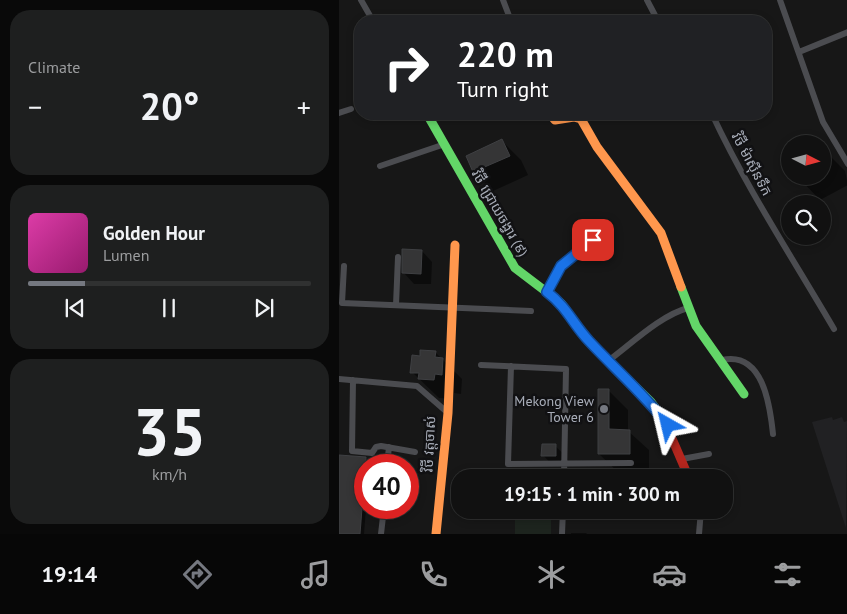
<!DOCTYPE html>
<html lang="en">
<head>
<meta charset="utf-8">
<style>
	body { margin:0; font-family:"PT Sans","Noto Sans Khmer",sans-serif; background:#1e1f1f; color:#f1f3f6; height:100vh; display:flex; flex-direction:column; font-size:19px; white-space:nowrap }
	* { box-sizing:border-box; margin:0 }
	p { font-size:16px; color:#9c9d9f }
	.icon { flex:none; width:28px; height:28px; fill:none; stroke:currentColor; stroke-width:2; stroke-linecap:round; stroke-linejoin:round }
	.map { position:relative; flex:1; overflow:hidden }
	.side { display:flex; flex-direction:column; gap:10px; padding:10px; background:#090909; width:339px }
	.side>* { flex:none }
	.top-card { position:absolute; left:15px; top:15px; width:418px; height:105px; border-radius:20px; box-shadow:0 2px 8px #0003,0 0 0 1px #303131; background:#202124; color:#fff; overflow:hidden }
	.needle { width:32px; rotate:96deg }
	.buttons { position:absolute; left:442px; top:135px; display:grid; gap:10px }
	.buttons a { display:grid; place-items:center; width:50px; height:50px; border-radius:50%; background:#111; box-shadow:0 2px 8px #0003,0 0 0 1px #303131; font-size:25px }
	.speed { position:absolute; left:15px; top:454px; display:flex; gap:10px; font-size:25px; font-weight:700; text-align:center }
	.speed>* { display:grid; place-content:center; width:65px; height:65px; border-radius:50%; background:#111; box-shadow:0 2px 8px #0003,0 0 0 1px #303131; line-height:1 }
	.speed .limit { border:8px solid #d22; background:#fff; color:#111 }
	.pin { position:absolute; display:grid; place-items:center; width:42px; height:42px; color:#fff; margin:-21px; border-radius:10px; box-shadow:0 2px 8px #0006 }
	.me { position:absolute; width:55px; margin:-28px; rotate:323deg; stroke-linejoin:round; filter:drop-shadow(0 0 4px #0008) }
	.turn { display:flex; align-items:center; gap:18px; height:105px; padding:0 20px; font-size:22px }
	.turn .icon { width:65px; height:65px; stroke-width:2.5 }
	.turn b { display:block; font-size:35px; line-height:42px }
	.big { font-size:38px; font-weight:700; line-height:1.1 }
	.side .tile { flex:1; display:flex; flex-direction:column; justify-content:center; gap:8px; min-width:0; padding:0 18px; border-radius:20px; background:#1e1f1f }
	.side .dial { align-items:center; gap:0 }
	.dial b { font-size:65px; line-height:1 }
	.song { display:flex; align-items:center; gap:15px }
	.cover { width:60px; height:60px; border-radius:8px; background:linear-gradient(135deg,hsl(320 70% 55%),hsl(320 70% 35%)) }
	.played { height:5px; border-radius:2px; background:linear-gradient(90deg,#757880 20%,#303131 20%) }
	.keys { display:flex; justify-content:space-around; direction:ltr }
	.heat { display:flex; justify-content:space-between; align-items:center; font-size:28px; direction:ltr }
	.trip { position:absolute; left:112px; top:469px; width:282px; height:50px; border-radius:20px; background:#111; box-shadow:0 2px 8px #0003,0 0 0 1px #303131; font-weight:700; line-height:50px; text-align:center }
	.tabs { display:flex; height:80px; justify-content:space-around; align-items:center; background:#070707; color:#9c9d9f }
	.tabs .icon { width:35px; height:35px }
	.tabs .active { color:#757880 }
	.tabs b { font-size:22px; color:#f1f3f6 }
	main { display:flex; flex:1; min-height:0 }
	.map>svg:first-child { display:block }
	.built { fill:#212123 }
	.green { fill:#1d241e }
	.shadow { fill:#0007 }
	.building { fill:#353536; stroke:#3f4043 }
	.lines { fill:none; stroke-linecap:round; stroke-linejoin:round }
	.street { stroke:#4b4c50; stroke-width:6 }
	.fast { stroke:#63d668; stroke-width:9 }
	.slow { stroke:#ff974d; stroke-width:9 }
	.jam { stroke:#b3261e; stroke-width:9 }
	.route-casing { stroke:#114b97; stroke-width:12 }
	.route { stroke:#1a73e8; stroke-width:9 }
	.poi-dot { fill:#757880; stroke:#111113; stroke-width:2 }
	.labels { text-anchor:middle; stroke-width:5; stroke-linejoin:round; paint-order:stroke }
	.street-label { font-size:14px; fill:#a8adb8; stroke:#111113 }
	.poi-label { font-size:14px; fill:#a8adb8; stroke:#111113; text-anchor:end }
</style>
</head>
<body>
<main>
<section class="side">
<div class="tile"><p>Climate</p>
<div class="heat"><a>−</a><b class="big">20°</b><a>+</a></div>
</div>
<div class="tile">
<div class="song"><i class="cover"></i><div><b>Golden Hour</b><p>Lumen</p></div></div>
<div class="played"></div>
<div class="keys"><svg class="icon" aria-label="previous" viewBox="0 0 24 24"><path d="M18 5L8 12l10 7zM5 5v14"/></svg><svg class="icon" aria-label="pause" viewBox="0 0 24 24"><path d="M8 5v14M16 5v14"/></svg><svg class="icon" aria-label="next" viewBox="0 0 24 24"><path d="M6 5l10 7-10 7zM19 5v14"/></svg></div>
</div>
<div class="tile dial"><b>35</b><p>km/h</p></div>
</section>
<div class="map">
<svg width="509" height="534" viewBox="0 0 509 534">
	<rect width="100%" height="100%" fill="#171717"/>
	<path class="built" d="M493,417L494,420L503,417L505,422L508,421L507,528L473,422Z"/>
	<path class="green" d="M176,510H212V534H176Z"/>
	<path class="shadow" d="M163,141L182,160L189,175L154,191L135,172Z
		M484,149L506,171L509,185L481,200L458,176H484Z
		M83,251L93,262L92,284H75L65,273Z
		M96,352L123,379L122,394L115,393L114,399L100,398L73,372L82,357Z
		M269,390L289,410V431L310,450V473H280L260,454Z
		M216,446L227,456V466H214L204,455Z
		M0,457L26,459L31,463L26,465L27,508L25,534H0Z
		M232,533H247L248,534H232Z"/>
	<path class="building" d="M163,139L171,156L134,172L127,156Z
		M63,249L83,250L82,274L63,273Z
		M81,350L97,351L96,357L104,358L103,375L96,374L95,380L79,379L80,373H71L73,355L81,356Z
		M259,389H270V429L291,430V454H259Z
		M203,444H217V456H202Z
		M0,455L27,457L21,534H0Z"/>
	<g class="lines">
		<path class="street" d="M22,0L34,21
			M164,0L172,21
			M308,0L319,21
			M441,0L484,122L509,164
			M460,52L509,32
			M0,113L12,109
			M373,114C408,189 453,257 495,329
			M41,166L106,144
			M5,266L3,303L192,311
			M208,292L223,266L254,239
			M57,305L59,257
			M383,360C424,351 431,405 434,434
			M269,361C292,344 322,315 349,308
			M142,365L227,369L225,478
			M172,366L169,464L292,463
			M0,379L78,386L109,413
			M14,380L13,451L33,453L37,447L42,446L76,452
			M343,459L370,454
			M48,465L50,447
			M42,534L45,508
			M223,534L224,510
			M360,534L362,510"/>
		<path class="fast" d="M88,114L176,268L222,303L248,339L312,402L325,420
			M342,287L357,326L405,394"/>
		<path class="slow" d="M211,114L216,120L235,117L242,119L258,147L322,233L342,287
			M97,534L109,413L116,245"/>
		<path class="jam" d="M325,420L350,478"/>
	</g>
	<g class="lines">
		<defs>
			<path id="route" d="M254,240L222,266L208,292C228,307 234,324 250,341C277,370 305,394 329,425"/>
		</defs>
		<use href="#route" class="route-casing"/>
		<use href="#route" class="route"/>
	</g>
	<circle class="poi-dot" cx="265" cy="409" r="5"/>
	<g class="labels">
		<g class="street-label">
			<text transform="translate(413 164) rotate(62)" y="5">វិថី ម៉ាស៊ីនទឹក</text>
			<text transform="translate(161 213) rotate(60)" y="5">វិថី ជ្រោយចង្វារ (៩)</text>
			<text transform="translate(90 444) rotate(-87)" y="5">វិថី វត្តចាស់</text>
		</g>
		<g class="poi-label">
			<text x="255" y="406">Mekong View<tspan x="255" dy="16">Tower 6</tspan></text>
		</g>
	</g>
</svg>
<div class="buttons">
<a><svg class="needle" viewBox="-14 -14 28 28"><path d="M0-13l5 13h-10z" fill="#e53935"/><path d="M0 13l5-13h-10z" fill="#9c9d9f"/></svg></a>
<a><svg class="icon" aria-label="search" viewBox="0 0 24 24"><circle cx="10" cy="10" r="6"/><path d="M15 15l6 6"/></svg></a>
</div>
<div class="speed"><div class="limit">40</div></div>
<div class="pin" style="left:254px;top:240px;background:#d93025"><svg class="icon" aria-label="arrive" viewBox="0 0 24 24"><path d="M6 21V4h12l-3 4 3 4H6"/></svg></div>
<svg class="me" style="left:329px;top:425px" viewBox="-20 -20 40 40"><path d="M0-17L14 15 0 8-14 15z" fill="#1a73e8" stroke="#fff" stroke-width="4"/></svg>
<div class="trip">19:15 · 1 min · 300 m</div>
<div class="top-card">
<div class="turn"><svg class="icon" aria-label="right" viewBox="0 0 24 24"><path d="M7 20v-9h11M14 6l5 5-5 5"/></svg><div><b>220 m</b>Turn right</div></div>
</div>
</div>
</main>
<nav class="tabs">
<b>19:14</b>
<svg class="icon active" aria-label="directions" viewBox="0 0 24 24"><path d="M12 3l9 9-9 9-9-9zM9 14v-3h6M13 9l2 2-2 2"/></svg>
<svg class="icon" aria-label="music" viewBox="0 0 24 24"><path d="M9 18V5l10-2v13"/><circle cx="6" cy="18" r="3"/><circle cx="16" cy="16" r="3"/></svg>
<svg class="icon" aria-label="phone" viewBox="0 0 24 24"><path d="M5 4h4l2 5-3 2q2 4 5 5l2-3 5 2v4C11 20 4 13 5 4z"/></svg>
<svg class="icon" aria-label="climate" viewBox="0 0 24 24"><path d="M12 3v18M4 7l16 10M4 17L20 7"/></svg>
<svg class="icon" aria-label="car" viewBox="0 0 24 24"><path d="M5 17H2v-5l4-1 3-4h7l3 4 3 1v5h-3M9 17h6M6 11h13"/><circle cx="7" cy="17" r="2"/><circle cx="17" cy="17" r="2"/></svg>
<svg class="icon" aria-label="filters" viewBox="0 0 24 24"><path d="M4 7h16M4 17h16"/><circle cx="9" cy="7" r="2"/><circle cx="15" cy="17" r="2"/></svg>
</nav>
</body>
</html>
